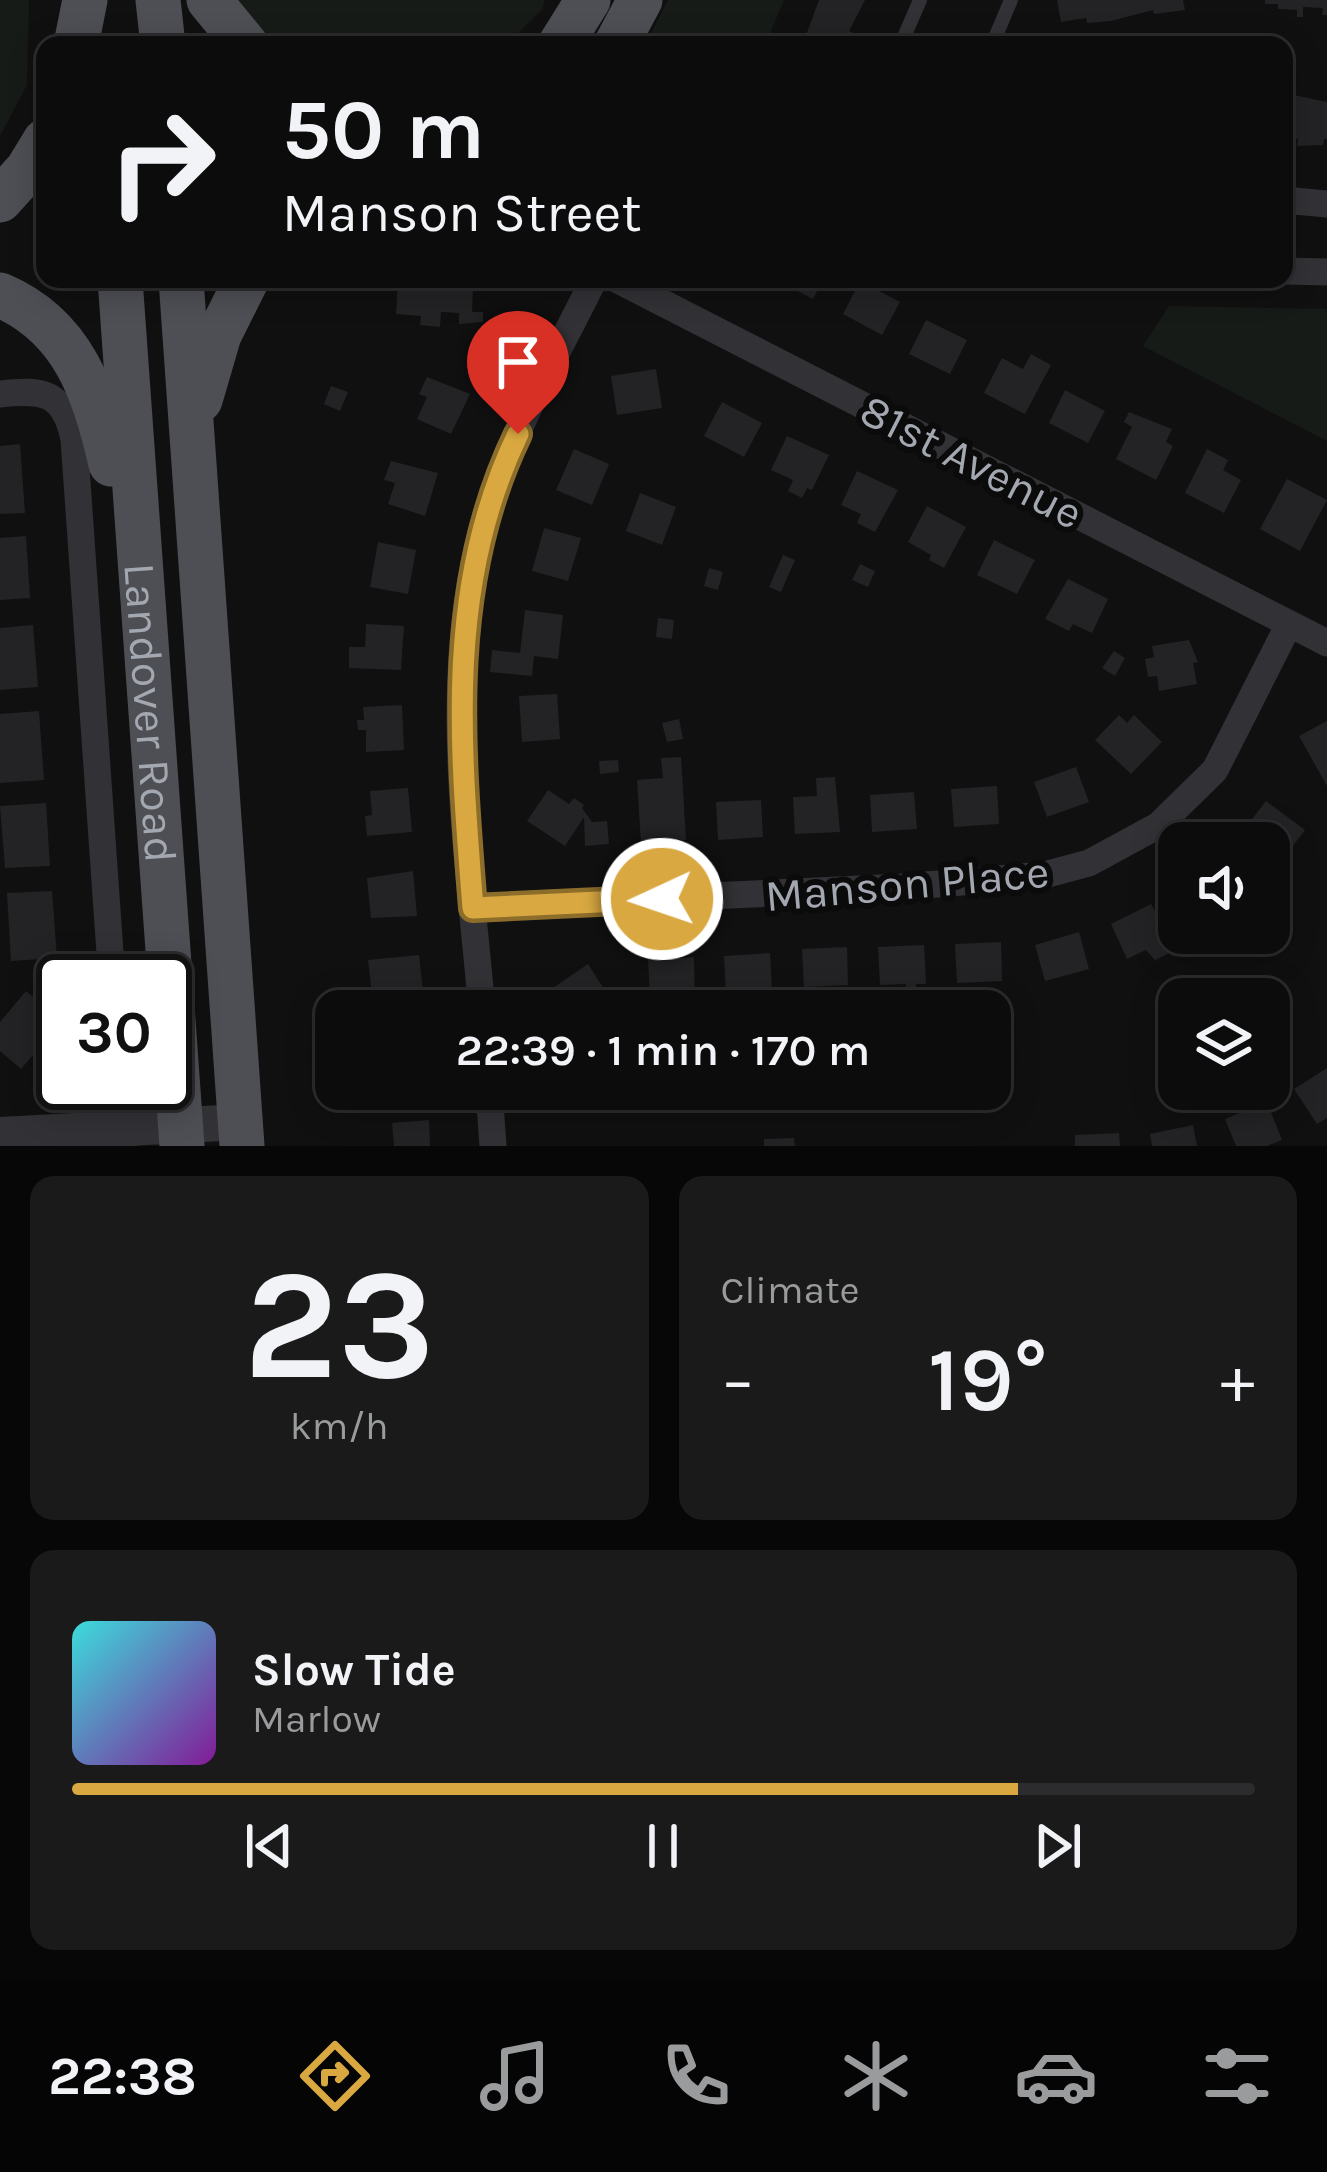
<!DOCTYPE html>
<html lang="en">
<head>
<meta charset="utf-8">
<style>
	body { margin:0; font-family:Karla,sans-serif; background:#1a1a1b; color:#f1f3f6; height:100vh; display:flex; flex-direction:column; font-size:45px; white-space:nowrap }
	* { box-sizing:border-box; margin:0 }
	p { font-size:39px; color:#9a9b9d }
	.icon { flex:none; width:66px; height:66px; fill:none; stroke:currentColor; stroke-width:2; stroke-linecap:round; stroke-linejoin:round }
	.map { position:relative; height:1146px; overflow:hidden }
	.side { display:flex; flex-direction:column; gap:30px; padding:30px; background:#070707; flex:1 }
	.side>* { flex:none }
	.guide { position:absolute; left:36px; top:36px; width:1257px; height:252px; border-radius:24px; box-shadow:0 6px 30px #0003,0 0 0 3px #2c2c2e; background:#0c0c0d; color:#f1f3f6; overflow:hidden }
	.tools { position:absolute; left:1158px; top:822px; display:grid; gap:24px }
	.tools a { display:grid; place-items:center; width:132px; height:132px; border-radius:24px; background:#0c0c0d; box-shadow:0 6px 30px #0003,0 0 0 3px #2c2c2e; font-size:60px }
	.speed { position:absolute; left:36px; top:954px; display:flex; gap:24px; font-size:60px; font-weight:700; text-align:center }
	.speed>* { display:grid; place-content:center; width:156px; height:156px; border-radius:50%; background:#0c0c0d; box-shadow:0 6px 30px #0003,0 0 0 3px #2c2c2e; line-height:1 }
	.speed .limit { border:6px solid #111; border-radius:18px; background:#fff; color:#111 }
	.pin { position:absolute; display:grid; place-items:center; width:102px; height:102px; color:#fff; margin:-123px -51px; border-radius:50% 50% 50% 0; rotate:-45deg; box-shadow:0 0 12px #0007 }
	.pin .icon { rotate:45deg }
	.me { position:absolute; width:132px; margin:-66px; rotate:267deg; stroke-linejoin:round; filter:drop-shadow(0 0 9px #0008) }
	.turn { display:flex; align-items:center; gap:42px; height:252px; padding:0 48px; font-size:54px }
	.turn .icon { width:156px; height:156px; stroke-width:2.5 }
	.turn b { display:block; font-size:84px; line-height:102px }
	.big { font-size:90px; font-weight:600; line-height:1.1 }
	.side .widget { flex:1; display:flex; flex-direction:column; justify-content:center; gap:18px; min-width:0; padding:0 42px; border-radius:24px; background:#1a1a1b }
	.side .dial { align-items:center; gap:0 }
	.dial b { font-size:156px; line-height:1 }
	.song { display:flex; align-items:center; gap:36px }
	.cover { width:144px; height:144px; border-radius:18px; background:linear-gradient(135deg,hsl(180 70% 55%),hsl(290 70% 35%)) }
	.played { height:12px; border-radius:6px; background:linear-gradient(90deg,#d9a841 80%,#2c2c2e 80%) }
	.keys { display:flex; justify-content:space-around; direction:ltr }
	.heat { display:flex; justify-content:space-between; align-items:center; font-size:66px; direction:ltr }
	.side .tiles { flex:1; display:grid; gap:30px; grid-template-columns:1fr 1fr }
	.widget:last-child { grid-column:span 2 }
	.trip { position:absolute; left:315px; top:990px; width:696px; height:120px; border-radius:24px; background:#0c0c0d; box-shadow:0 6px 30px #0003,0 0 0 3px #2c2c2e; font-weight:600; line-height:120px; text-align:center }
	.menu { display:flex; height:192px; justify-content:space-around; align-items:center; background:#050505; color:#9a9b9d }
	.menu .icon { width:84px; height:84px }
	.menu .selected { color:#d9a841 }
	.menu b { font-size:54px; color:#f1f3f6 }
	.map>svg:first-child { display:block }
	.green { fill:#171b18 }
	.building { fill:#232325 }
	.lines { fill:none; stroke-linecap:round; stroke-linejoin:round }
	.service { stroke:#323236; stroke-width:14 }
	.minor { stroke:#323236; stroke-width:27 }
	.tertiary { stroke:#323236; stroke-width:36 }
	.primary { stroke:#4e4f55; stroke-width:45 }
	.route-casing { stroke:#8d6d2a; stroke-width:30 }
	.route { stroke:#d9a841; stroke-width:21 }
	.labels { text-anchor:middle; stroke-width:12; stroke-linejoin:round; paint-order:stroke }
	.street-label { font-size:45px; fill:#a3a7b0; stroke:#0b0b0c }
</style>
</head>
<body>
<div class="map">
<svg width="1327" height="1146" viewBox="0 0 1327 1146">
	<rect width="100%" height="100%" fill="#101011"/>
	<path class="green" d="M0,0H29L27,85L0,136Z
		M234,0H545L542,10L506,45H275Z
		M668,0H784L765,45H645Z
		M1169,306L1327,309V441L1143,346Z"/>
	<path class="building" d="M819,0H865L849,31L853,33L848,45H797L801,36L805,38Z
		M1057,0H1183L1185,10L1154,14L1153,10L1111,21L1087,23L1086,18L1061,22Z
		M1265,0H1327V15H1322L1323,8L1303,7V17H1297V10L1278,9V4H1265Z
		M1284,93L1327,102V139H1324L1323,145L1297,146L1298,139L1284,138Z
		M398,279H442V287L473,289L472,312H483V322L459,324V313L441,312L440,327L420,325L421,316L396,314Z
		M775,279H823L813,299Z
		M1100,279H1139L1138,290L1099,286Z
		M860,281L900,302L882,335L843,314Z
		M926,320L967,340L950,374L909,354Z
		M1031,354L1051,365L1025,414L984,393L1002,358L1023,369Z
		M656,369L662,408L617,415L611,376Z
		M427,377L470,394L451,434L417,419L427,397L419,394Z
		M331,386L348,392L340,411L324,404Z
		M1065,390L1105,411L1088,443L1049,423Z
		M722,402L762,423L744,457L704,436Z
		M1129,412L1172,429L1166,442L1173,446L1156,480L1116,459L1132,427L1124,422Z
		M787,436L829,455L812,490L807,488L802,498L788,491L793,480L771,470Z
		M20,444L25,513L0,514V446Z
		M574,449L609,464L592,505L556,490Z
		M1207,449L1228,460L1223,470L1241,480L1224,513L1185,493Z
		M391,461L438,473L425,516L388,504L395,483L384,480Z
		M857,471L898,490L875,532L857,523L861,514L841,505Z
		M1287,479L1327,500L1300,551L1260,529Z
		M640,493L676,507L662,545L626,531Z
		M927,506L966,527L944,568L929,560L931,555L908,542Z
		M544,528L581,538L568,581L532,571Z
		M26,536L30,598L0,600V538Z
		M994,540L1035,560L1017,594L977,575Z
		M378,542L416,550L408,594L370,587Z
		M783,555L795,560L781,592L769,587Z
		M860,564L875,571L868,587L852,580Z
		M709,568L723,572L718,590L704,586Z
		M1068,579L1108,599L1092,633L1073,624L1069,631L1045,619Z
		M525,610L563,615L558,659L534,656L532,676L490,672L492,650L520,653Z
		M658,618L674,620L672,639L656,637Z
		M366,624L404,626L401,670L349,668V647H365Z
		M33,625L38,687L0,690V628Z
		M1189,640L1198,662L1193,663L1197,684L1159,691L1157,676L1148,677L1145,659L1154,657L1152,646Z
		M1114,651L1125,658L1115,676L1102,668Z
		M557,694L560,739L522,742L519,696Z
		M402,705L404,750L366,752V730H358L357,720H364L363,707Z
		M39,711L44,780L0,783V714Z
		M1119,715L1127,723L1134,715L1162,742L1131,774L1095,740Z
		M679,719L683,739L667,742L662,723Z
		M1327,721V786L1299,736Z
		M681,757L686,840L641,843L637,780L663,778L661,758Z
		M618,760L619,772L600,774L599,761Z
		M1076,767L1089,802L1047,817L1034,782Z
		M835,777L840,832L795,834L793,797L817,796L816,778Z
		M997,786L999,824L954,827L951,789Z
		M408,788L412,832L367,836L365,816L372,815L370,791Z
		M548,790L569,804L574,798L584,805L582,808L592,822L607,821L609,844L585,846L584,817L565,846L527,821Z
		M914,792L917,829L872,832L870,795Z
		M761,800L763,837L718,840L716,802Z
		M1266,801L1305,830L1292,847L1284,840L1269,859V843H1248L1239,836Z
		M46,803L50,866L5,868L0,806Z
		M413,871L417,916L371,918L367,878Z
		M52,891L57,958L11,961L7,893Z
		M1151,904L1177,949L1155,960L1146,950L1127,959L1111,924Z
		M1079,932L1089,969L1045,981L1035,945Z
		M1001,942L1002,981L957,983L955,944Z
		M924,945L926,984H916V992H906V984L880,985L878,947Z
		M847,947L848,985L804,987L802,949Z
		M770,953L772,991L726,994L724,956Z
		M419,955L424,1000L386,1003L385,992L372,994L368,960Z
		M694,957L695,1008H675L674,996L650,997L648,959Z
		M588,964L615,1006L608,1011H565L550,990Z
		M26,991L62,1021L21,1069L0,1051V1022Z
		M1327,1068V1118L1317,1124L1294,1089Z
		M546,1089H594L595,1101L548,1105Z
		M1267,1102L1282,1140L1267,1146H1236L1225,1119Z
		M429,1120L430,1146H394L392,1123Z
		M1193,1125L1197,1146H1152L1150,1134Z
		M1119,1133L1120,1146H1075V1135Z
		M794,1138L795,1146H764V1139Z"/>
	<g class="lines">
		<path class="service" d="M906,45L904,37L920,0
			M992,45L1011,0"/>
		<path class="minor" d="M1284,200L1327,204
			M1284,271L1327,272
			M616,279L1327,643
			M0,394C43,389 64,392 74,439L112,981
			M473,907L902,887L1044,875L1089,863L1159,825L1215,770L1289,624
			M482,1011C468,846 438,673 487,511C512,430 557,355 594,279
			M119,1083L124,1146
			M489,1089L493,1146"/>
		<path class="tertiary" d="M0,1135L240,1122"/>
		<g class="primary">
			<path d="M158,0L163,45"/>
			<path d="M209,0L246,45"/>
			<path d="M76,45L85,0"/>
			<path d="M560,45L588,0"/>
			<path d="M616,45L640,0"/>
			<path d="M0,200L28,169L45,141"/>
			<path id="s1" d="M120,279L182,1146"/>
			<path d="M181,279L242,1146"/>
			<path d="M0,295C73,326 95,392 111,464"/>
			<path d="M200,400L219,335L247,279"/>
		</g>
	</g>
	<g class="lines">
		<defs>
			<path id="route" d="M518,434C445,585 460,745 473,908L662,899"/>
		</defs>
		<use href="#route" class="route-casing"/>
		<use href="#route" class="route"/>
	</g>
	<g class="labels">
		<g class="street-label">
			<text transform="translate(972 461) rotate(27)" y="16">81st Avenue</text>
			<text dy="16" stroke="none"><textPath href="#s1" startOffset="435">Landover Road</textPath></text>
			<text transform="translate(907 883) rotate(-5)" y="16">Manson Place</text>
		</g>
	</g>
</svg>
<div class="tools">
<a><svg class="icon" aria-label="sound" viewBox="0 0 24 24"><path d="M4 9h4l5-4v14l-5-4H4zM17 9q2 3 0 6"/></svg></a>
<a><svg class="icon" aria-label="layers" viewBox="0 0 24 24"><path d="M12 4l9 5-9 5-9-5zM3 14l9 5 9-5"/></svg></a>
</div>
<div class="speed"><div class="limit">30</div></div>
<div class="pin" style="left:518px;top:434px;background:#d93025"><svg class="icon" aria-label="arrive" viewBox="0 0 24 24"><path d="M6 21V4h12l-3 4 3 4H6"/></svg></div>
<svg class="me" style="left:662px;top:899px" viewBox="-20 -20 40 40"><circle r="17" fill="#d9a841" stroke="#fff" stroke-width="3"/><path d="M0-11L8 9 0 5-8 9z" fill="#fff"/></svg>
<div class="trip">22:39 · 1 min · 170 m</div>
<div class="guide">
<div class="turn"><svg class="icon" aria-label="right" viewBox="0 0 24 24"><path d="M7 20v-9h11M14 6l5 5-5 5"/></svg><div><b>50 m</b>Manson Street</div></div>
</div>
</div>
<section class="side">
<div class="tiles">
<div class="widget dial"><b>23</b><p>km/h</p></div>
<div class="widget"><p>Climate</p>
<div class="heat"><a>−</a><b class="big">19°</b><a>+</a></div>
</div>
<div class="widget">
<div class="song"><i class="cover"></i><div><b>Slow Tide</b><p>Marlow</p></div></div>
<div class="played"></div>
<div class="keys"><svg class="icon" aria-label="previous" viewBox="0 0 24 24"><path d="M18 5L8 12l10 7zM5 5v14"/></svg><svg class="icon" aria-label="pause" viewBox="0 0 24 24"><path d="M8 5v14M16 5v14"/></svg><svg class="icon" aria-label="next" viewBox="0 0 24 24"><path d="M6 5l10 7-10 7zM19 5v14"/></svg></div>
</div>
</div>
</section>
<nav class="menu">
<b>22:38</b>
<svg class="icon selected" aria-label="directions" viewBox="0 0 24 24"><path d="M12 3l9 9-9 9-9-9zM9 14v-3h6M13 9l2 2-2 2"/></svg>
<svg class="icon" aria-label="music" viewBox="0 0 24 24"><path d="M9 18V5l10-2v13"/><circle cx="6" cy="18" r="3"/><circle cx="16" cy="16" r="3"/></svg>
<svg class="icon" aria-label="phone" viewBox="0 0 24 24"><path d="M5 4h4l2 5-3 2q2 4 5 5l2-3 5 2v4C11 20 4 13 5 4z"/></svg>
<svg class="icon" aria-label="climate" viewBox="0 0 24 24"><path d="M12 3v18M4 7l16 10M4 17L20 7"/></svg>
<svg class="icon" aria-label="car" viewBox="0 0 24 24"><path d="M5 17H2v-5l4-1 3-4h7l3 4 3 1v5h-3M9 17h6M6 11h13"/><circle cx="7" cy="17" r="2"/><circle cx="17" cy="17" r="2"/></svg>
<svg class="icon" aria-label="filters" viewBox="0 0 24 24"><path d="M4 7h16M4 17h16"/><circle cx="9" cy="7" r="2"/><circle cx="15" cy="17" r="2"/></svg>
</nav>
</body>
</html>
